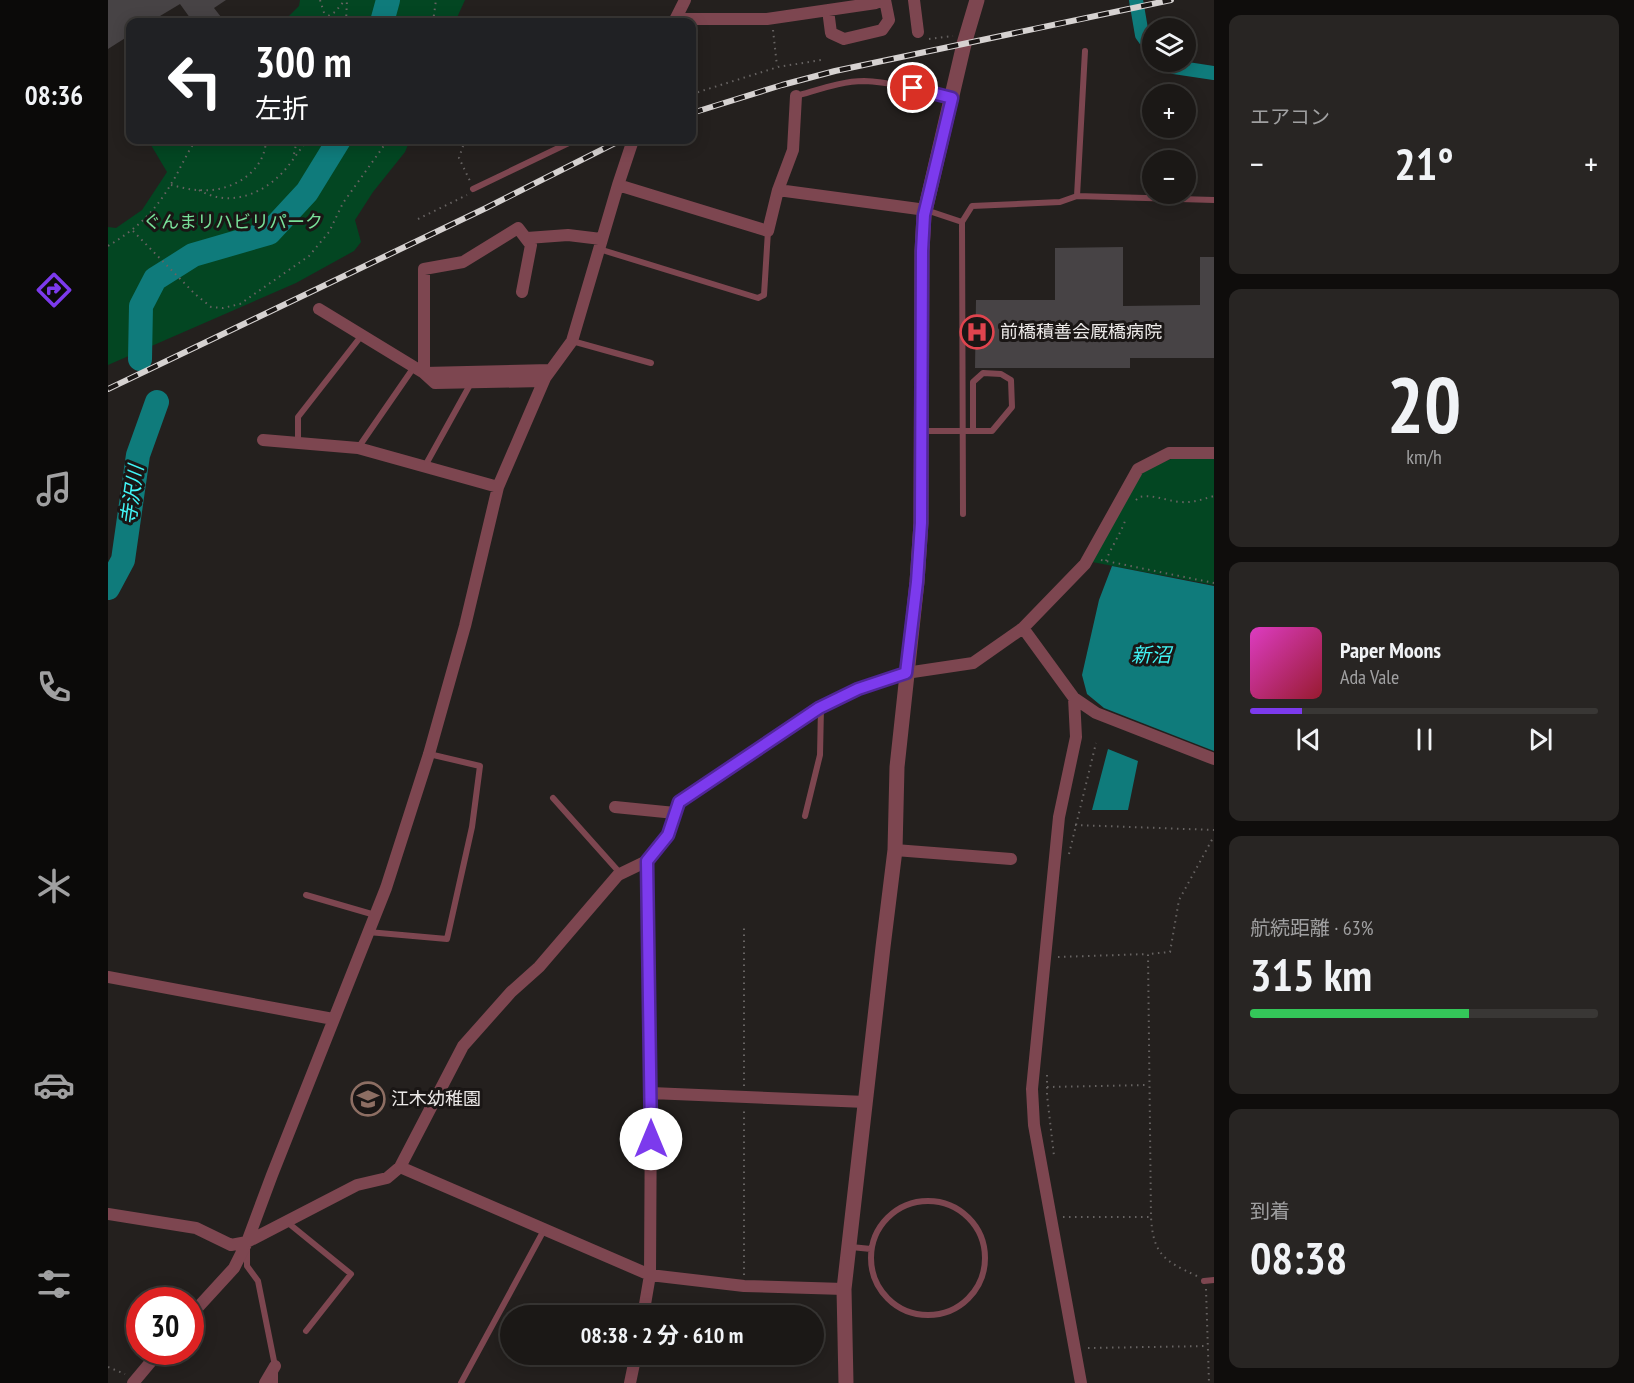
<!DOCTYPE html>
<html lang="ja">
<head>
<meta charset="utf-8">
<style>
	body { margin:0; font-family:"PT Sans Narrow","Noto Sans JP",sans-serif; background:#282523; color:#f1f3f6; height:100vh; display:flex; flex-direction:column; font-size:22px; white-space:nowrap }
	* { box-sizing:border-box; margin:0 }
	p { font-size:20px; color:#a0a0a1 }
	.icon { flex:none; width:33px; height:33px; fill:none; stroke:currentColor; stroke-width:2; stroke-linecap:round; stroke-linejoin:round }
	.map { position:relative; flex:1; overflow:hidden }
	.details { display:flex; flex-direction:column; gap:15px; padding:15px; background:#0f0d0c; width:420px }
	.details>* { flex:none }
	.top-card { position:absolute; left:18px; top:18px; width:570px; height:126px; border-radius:12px; box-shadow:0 3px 15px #0003,0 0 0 2px #393735; background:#202124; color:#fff; overflow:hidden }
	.buttons { position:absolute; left:1034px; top:18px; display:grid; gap:12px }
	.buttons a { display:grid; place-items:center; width:54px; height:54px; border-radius:50%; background:#1b1816; box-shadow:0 3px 15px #0003,0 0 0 2px #393735; font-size:30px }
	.speed { position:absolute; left:18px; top:1287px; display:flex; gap:12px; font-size:30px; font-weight:700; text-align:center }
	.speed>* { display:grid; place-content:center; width:78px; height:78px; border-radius:50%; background:#1b1816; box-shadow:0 3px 15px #0003,0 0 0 2px #393735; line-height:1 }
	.speed .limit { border:9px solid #d22; background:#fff; color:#111 }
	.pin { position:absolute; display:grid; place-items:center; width:51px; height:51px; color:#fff; margin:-26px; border:3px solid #fff; border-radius:50%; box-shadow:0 2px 6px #0007 }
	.me { position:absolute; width:66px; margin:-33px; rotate:0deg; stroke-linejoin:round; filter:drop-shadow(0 0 4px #0008) }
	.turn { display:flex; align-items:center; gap:21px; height:126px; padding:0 30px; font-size:27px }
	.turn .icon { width:78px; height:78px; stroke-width:2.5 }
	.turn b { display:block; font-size:42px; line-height:51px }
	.big { font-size:45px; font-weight:700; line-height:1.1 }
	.details .card { flex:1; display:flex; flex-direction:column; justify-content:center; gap:9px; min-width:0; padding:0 21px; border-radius:12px; background:#282523 }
	.details .dial { align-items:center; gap:0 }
	.dial b { font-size:78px; line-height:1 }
	.song { display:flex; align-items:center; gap:18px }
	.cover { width:72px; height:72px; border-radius:9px; background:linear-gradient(135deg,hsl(310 70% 55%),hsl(350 70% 35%)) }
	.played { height:6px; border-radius:3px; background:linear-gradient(90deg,#7c3aed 15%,#393735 15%) }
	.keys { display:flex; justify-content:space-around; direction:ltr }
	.heat { display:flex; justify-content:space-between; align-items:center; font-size:33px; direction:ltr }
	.charge { height:9px; border-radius:4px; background:linear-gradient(90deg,#34c759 63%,#393735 0) }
	.trip { position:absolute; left:392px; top:1305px; width:324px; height:60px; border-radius:30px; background:#1b1816; box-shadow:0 3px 15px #0003,0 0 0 2px #393735; font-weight:700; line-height:60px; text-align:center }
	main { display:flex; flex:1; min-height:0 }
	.tab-bar { display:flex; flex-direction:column; width:108px; justify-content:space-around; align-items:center; background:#0b0a09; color:#a0a0a1 }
	.tab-bar .icon { width:42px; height:42px }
	.tab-bar .active { color:#7c3aed }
	.tab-bar b { font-size:27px; color:#f1f3f6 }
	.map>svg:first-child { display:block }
	.green { fill:#034622 }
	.water { fill:#0f7b7b }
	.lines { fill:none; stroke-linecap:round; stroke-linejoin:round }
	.canal { stroke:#0f7b7b; stroke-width:14 }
	.river { stroke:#0f7b7b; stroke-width:24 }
	.building { fill:#474345 }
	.path { stroke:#676362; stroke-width:2; stroke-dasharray:1.5 4.5; stroke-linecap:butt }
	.service { stroke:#7d4650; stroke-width:6 }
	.minor { stroke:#7d4650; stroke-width:12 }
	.tertiary { stroke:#7d4650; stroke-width:15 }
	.rail-casing { stroke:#d6d2d1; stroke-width:6 }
	.rail { stroke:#1a1615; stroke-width:4; stroke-dasharray:11; stroke-linecap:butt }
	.route-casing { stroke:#51269a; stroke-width:15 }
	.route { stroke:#7c3aed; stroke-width:10 }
	.labels { text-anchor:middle; stroke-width:6; stroke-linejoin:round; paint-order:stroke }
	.park-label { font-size:18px; fill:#79e099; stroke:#1a1615 }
	.poi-label { font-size:18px; fill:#ece9e8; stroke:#1a1615; text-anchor:start }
	.water-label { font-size:20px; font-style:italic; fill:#42f6f7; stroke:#1a1615 }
</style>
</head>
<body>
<main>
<nav class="tab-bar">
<b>08:36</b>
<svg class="icon active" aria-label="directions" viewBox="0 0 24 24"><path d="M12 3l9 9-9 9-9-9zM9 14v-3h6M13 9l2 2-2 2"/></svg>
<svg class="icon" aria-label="music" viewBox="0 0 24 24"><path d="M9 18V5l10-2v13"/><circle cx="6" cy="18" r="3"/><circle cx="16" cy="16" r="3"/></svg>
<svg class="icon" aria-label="phone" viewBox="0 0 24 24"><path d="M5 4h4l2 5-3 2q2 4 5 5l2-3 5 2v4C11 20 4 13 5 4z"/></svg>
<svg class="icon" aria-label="climate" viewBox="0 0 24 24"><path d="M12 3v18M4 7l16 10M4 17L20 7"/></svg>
<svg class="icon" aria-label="car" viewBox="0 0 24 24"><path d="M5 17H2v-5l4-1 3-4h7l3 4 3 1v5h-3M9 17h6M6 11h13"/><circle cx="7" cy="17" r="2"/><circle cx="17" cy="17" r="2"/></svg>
<svg class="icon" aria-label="filters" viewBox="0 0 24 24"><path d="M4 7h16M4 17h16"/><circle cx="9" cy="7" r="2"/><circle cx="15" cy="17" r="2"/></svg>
</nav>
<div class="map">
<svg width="1106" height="1383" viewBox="0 0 1106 1383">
	<rect width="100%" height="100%" fill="#24201e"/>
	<path class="green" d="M192,0H357L347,22H175L191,6Z
		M40,140H302L297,152L265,192L247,220L253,242L246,251L188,283L0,365V227L8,228L34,210L59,172Z
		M1106,458V585L984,562L1033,472L1063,459Z"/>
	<path class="water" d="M1004,566L1106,586V751L996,708L979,694L974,675L991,600Z
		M1000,749L1030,761L1020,810H984Z"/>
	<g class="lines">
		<path class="canal" d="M1028,0L1034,35L1044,49
			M1058,62L1066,67L1106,73"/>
		<path class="river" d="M274,22L280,0
			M32,359L33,306L47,279L85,255L161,233L199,192L231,140
			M0,588L15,560L30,455L49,402"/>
	</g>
	<path class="building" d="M0,0H118L106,8L117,22H85L72,4L42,22H22V35L0,49Z
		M1015,247V306L1092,305V257H1106V358H1022V368H867L868,300H947V248Z"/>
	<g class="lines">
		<path class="path" d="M212,0L219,22
			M210,22L227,12L237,0
			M238,22L239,0
			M325,22L328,0
			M665,30L669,66
			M821,39L845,36
			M584,94L670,67L713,60
			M357,140L351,158L362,181
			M186,154L189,140
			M63,185C72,187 82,190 91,190C122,193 157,173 158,140
			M91,190C118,206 149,197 171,176C182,166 190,151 200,140
			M310,219L359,195
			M25,231L87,294L103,307L115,308L132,304L201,256L221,232L235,203L280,140
			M0,246C28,229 46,213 63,184C72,170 78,154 88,140
			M1028,500L1031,497C1046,494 1058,501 1073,502C1085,503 1095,499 1106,496
			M993,560L1106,583
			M998,561C1003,547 1012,535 1017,521
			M967,825L1106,830
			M961,854L988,743
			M950,957L1040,954
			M939,1075V1095L946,1156
			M636,1086V925
			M939,1087L1041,1085
			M955,1217H1043
			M636,1275V1109
			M1089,1276C1056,1261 1045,1254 1043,1217L1040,954L1062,952L1071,900L1106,836
			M1098,1289L1101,1383
			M980,1348L1100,1346
			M0,1367L17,1374"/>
		<path class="service" d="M401,22L568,19
			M688,96C710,90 734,81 756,81C785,82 815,91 843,98
			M365,189L467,140
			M969,196L977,51
			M818,210L854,222L864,206L952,202L969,196L1106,200
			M854,222L855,514
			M491,249L650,298L656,295L660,231
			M464,341L543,363
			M814,431H884L904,407L903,380L893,374L875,373L865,382V431
			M190,443V417L254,335
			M250,448L306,367
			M317,466L363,383
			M445,798L512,873
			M697,816L712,755L713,707
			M198,895L267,915
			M260,932L339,939L364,827L372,766L321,754
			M763 1258a57 57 0 1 1 114 0a57 57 0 1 1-114 0Z
			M179,1222L243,1274L198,1331
			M743,1247L763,1249
			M139,1249V1266L150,1281L167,1366V1383
			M1096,1281L1106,1280
			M353,1383L436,1230"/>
		<path class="minor" d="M806,0L810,32
			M720,10L723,33L736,39L774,30L781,20L777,0
			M568,19H659L768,3L774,0
			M566,22L577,0
			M510,185L660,231L670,190L685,150L688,96
			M670,190L818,210
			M419,238L460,235L493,239
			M211,309L316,373L327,383L435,381
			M316,373V269L355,262L410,228L423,245L414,292
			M316,373L442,370
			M155,440L250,448L390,487
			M915,628L966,698L988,713L1106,759
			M966,698L968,737L951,817L924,1089L926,1125L973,1383
			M507,807L567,813
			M787,850L903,859
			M0,977L225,1019
			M543,1093L758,1102
			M292,1167L542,1275L636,1286L736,1289
			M0,1214L88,1228L123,1245L139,1242L249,1185L279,1178L292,1167L355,1046L403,992L431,967L510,875L539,861L560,835L571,802L713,707L750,689L798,673L865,663L915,628L977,564L1030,469L1061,453H1106
			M82,1316L126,1268L139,1242L164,1175L278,888L321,754L357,626L390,487L437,378L464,341L510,185L525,140
			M535,1316L542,1275L543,1093L539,861
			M25,1383L51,1352
			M157,1383L167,1366
			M522,1383L528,1354"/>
		<path class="tertiary" d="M738,1383L736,1289L775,947L787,850L789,767L809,582L813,523L814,251L816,215L856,44L869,0"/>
		<defs>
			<path id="rail" d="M584,113L674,85L727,71L1063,0
				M0,389L378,208L513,140"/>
		</defs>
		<use href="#rail" class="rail-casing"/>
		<use href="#rail" class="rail"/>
	</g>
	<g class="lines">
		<defs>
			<path id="route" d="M543,1139L539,861L560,835L571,802L711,708L750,689L798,673L809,582L813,523L814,251L816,215L844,98L805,88"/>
		</defs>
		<use href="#route" class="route-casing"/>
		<use href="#route" class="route"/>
	</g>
	<defs>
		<symbol id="hospital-ring" viewBox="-11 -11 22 22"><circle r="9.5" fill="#1a1615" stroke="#e0444e" stroke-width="1.5"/><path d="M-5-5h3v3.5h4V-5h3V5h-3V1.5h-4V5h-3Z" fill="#e0444e"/></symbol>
		<symbol id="school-ring" viewBox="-11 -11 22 22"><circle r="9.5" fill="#1a1615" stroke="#8d6e63" stroke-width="1.5"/><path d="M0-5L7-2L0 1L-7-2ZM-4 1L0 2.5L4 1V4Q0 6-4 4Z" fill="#8d6e63"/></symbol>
	</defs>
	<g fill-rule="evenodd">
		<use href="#hospital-ring" x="850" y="313" width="38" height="38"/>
		<use href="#school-ring" x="241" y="1080" width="38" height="38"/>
	</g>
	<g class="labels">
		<g class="park-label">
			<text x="125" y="228">ぐんまリハビリパーク</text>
		</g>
		<g class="poi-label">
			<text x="892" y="338">前橋積善会厩橋病院</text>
			<text x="283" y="1105">江木幼稚園</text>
		</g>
		<g class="water-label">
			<text transform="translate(24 495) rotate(-82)" y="7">寺沢川</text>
			<text x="1043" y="662">新沼</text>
		</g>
	</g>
</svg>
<div class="buttons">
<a><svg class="icon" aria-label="layers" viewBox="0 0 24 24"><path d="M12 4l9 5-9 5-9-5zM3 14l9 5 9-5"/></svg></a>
<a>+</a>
<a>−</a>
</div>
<div class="speed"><div class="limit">30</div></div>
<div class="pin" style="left:805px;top:88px;background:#d93025"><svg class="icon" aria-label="arrive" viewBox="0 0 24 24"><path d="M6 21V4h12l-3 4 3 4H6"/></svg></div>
<svg class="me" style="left:543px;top:1139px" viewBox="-20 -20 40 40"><circle r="19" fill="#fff"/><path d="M0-13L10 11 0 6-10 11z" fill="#7c3aed"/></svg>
<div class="trip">08:38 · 2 分 · 610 m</div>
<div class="top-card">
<div class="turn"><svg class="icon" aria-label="left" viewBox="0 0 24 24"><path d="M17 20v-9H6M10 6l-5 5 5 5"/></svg><div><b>300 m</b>左折</div></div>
</div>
</div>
<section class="details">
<div class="card"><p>エアコン</p>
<div class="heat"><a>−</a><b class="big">21°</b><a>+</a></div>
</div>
<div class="card dial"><b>20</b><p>km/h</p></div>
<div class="card">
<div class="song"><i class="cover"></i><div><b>Paper Moons</b><p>Ada Vale</p></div></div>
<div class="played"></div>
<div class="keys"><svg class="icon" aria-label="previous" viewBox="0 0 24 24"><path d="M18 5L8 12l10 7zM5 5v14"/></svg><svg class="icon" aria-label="pause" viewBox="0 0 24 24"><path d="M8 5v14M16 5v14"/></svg><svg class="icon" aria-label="next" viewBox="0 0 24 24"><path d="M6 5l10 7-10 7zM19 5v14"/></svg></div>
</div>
<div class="card"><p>航続距離 · 63%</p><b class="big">315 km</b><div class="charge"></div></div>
<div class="card"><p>到着</p><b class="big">08:38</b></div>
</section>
</main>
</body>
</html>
